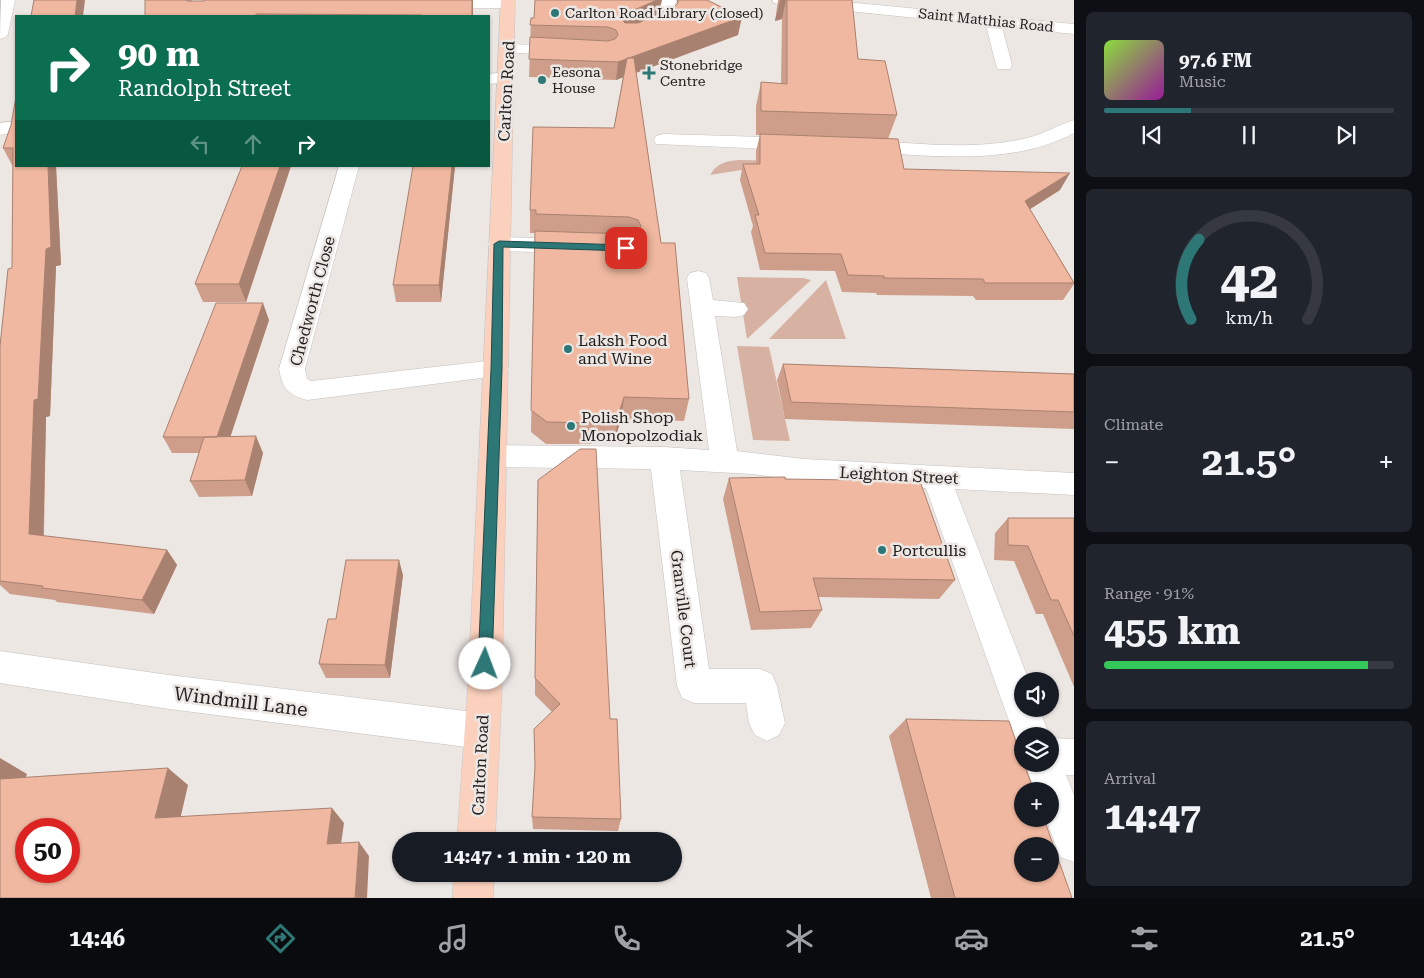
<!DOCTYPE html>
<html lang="en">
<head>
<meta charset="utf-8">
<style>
	body { margin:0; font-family:"Roboto Serif",serif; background:#20242c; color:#f1f3f6; height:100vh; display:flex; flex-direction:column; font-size:19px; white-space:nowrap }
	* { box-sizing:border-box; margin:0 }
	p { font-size:16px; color:#9ea1a6 }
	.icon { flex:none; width:28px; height:28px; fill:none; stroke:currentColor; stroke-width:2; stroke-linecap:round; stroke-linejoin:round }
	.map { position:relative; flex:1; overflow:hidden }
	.details { display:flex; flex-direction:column; gap:12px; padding:12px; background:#0d0f14; width:350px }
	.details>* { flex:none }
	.banner { position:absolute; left:15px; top:15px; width:475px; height:152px; border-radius:0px; box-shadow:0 1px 4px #0004; background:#0b6e4f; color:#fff; overflow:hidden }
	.buttons { position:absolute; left:1014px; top:672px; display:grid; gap:10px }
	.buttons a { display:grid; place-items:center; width:45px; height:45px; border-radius:50%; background:#171b24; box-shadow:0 1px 4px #0004; font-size:25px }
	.speed { position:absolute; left:15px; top:818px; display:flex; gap:10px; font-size:25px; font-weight:700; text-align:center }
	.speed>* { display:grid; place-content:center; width:65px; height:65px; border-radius:50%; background:#171b24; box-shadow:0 1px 4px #0004; line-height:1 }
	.speed .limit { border:8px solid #d22; background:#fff; color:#111 }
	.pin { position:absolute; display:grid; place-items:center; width:42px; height:42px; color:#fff; margin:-21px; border-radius:10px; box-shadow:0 2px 8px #0006 }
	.me { position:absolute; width:55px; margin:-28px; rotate:2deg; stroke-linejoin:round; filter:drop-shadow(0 0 4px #0008) }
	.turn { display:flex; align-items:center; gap:18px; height:105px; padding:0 20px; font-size:22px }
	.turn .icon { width:65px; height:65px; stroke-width:2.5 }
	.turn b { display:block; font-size:35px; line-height:42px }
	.lanes { display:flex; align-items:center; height:48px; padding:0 20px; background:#0003; justify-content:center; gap:25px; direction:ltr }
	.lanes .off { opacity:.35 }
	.big { font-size:38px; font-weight:700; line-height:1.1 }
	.details .tile { flex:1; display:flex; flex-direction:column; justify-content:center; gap:8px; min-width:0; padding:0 18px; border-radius:8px; background:#20242c }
	.details .dial { align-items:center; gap:0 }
	.dial svg { height:130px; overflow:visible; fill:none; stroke:#363941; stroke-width:7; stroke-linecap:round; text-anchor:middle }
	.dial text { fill:#f1f3f6; stroke:none }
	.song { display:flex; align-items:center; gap:15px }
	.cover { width:60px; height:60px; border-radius:8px; background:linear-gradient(135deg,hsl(90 70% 55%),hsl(300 70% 35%)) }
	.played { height:5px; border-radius:2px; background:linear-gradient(90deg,#2d7777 30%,#363941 30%) }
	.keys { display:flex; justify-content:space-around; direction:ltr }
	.heat { display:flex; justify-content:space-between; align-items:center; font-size:28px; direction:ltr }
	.charge { height:8px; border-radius:4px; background:linear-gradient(90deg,#34c759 91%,#363941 0) }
	.trip { position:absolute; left:392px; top:832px; width:290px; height:50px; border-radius:25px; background:#171b24; box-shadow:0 1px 4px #0004; font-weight:700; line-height:50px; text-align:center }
	.tab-bar { display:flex; height:80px; justify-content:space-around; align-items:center; background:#090b0e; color:#9ea1a6 }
	.tab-bar .icon { width:35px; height:35px }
	.tab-bar .on { color:#2d7777 }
	.tab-bar b { font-size:22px; color:#f1f3f6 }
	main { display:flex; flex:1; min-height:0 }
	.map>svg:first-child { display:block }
	.green { fill:#d7b2a2 }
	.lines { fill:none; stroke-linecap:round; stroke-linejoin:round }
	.minor-casing { stroke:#c6c0bd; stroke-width:1 }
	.major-casing { stroke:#c6c5c5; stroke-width:1 }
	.minor { fill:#fff; fill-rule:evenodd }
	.major { fill:#fbd0bc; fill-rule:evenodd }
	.wall { fill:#ce9e8a }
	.shaded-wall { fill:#a88170 }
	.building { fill:#f0b8a0; stroke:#a88170; fill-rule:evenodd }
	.route { fill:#2d7777; stroke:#1d4d4d }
	.poi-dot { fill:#2d7777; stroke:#ede7e4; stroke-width:2 }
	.labels { text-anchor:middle; stroke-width:5; stroke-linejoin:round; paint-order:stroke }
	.far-poi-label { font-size:14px; fill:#23201f; stroke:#ede7e4; text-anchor:start }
	.far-street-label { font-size:14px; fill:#23201f; stroke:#ede7e4 }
	.street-label { font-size:16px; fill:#23201f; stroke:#ede7e4 }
	.poi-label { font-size:16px; fill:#23201f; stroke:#ede7e4; text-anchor:start }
	.near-street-label { font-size:19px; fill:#23201f; stroke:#ede7e4 }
</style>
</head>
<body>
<main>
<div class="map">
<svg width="1074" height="898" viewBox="0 0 1074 898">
	<rect width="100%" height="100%" fill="#ede7e4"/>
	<path class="green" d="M739,160L798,161L710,175C717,163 726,161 739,160Z
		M737,277L803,278L811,280L747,339Z
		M826,280L846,339H769Z
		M737,346L769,347L790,441L753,440Z"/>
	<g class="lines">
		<defs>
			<path id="minor" d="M1,0H15L8,34L6,37L0,39Z
				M389,0H510L515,4L513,7L508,8L395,9L390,8L388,5Z
				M662,0H676L674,20L671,23L646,34H634L632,31L634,28L659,18Z
				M772,0H825L1074,24V34L1002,27L1012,65L1010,69H998L996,65L986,25L779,4L774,3Z
				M508,44L567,46L573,48L575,51L573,54L567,56L502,52L500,49L502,46Z
				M507,72L513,73L515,77L513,81L489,84V74Z
				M1074,120V133C1010,167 931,155 862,152L855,150L853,146L855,142L862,140C916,143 974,151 1027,138C1044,134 1058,125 1074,120Z
				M16,121V132L0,135V123Z
				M663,134L796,138L803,140L805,144L803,148L796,150L656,144L654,140L656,136Z
				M339,166H359L305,369L307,379L311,381L496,360L505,363L509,369L505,375L307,400C287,394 283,389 279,369Z
				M499,237L572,239L580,241L583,246L580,251L572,253L499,251L491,249L488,244L491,239Z
				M698,271L706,273L709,278L713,300L744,303L748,309L744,315L736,317L715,316L737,451L804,459L1074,473V495L955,489L1029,681H1022V709H1039L1050,736H1022V750L1019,749L926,488L804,481L752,474L680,470L709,669H760L772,674L777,686L785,723L779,735L767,741L755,735L749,723L746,703H694L682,698L677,686L651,469L492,467L482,464L478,456L482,448L492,445L664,447L709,450L687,278L690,273Z
				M0,651L169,675L482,713L495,718L500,731L495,744L482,749L169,709L0,683Z
				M1050,738L1074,739V775H1066L1074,795V862L1060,857L1046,819H1050V791H1035L1025,764H1050Z"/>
			<path id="major" d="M501,0H515L502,684L495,841H457L468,684Z
				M454,874H494L493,898H453Z"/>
		</defs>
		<use href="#minor" class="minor-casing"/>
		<use href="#major" class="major-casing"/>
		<use href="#minor" class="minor"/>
		<use href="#major" class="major"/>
	</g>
	<path class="wall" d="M145,0H192V1L473,0V16H145Z
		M677,0H707L738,35L636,73L661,243L689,399L684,421L621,419L615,439H593L592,444H546L531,432L535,233H530V210L614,128L623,77L616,80L529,77L531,18L658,14L674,7L677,4Z
		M778,0H852L858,59L897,115L888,139L904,169L1060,190L1030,209L1074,282V284L1063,300H976L973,296L877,295L876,293L842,292L835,271L760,270L751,232L753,226L740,180L743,164H756V151L760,135H756V106L761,82L781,84L782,19L775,21Z
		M11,125L16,166H56L61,265L56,266L50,416L46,417L44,536L167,550L177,565L154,614L57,602L55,600L10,594L0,585V346L12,268L13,165H12L3,148Z
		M242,166H291L246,302H203L195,284Z
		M455,166L441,302H396L393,285Z
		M269,320L230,437L263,453L252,496L199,497L190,481L199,453H172L163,437Z
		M783,364L1074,374V429L785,419L777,380Z
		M729,478L785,479L955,580L939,599L818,597L822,610L811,628L751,630L723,499Z
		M1008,518H1074V687L1043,614H1036L1014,561L994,560L995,533Z
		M403,575L390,678H326L319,664L336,619Z
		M535,678L610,719L621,819L618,831L533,829L532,817L552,712L535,695Z
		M906,719L1072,898H931L889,736Z"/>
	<path class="shaded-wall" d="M77,0H85L83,16H75Z
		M472,0H473V16H472Z
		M657,0H662L657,17L623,31L622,19L625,14Z
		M780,0H786L782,19L775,21Z
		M742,17L738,35L616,80L618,62Z
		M48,166H56L61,265L56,266L50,416L46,417L43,550L29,534L34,400Z
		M280,166H291L246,302L239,284Z
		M452,166H455L441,302L439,285Z
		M1070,173L1060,190L1016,218L1025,201Z
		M263,303L269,320L225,453L217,437Z
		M624,397L621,419L615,439L618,417Z
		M256,436L263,453L252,496L245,480Z
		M167,550L177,565L154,614L142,600Z
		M399,560L403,575L390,678L385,665Z
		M0,758L27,774L19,797L0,786Z
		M168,768L188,785L177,833L155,818Z
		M332,808L344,823L339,858L327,844Z
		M359,842L369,856L367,898H355Z"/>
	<path class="building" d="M34,0H77L75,16H31Z
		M145,0H187V1H204V0H472V16H422V15L256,14V16H145Z
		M535,0H657L625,14L622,19L625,23H638L674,7L678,3V0H707L742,17L618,62L529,59L530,37L608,41L615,39L618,35L616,30L608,27L530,25L531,18H534Z
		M787,0H852L858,59L885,61L897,115L761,111V82L787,84Z
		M627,58H634L661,243H675L689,399L624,397L618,417H594V423L547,422L531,410L535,231L628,234L637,232L641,226L638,220L629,217L536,214V210H530L533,127L614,128Z
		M16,97V166H48L51,247L46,249L38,399L34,400L29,534L167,550L142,600L42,588L43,586L0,581V346L8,269L12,268L13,148H3L11,125Z
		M760,134L898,139L904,169L1070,173L1025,201L1074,283H985L983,279L884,278V276L848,275L841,254L765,253L755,215H759L743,164H760Z
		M242,166H280L239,284H195Z
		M413,166H452L439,285H393Z
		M216,303H263L217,437H163Z
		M783,364L1074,374V412L791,402Z
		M256,436L245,480L190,481L204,437Z
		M580,449H596L610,719H617L621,819L532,817L535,766L534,729L560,704L535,678L538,480Z
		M785,477V479L920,481L955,580L813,578L822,610L760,612L729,478Z
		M1008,518H1074V636L1058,600H1051L1028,546L1008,545Z
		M346,560H399L385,665L319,664L328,619H336Z
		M906,719L1009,721L1022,759V764H1024L1034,791H1022V819H1044L1072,898H955ZM1022,846H1050V874H1022Z
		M168,768L155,818L332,808L327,844L359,842L355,898H0V779ZM26,829H69V871H26Z"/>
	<path class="route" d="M499,241L626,245L630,248L626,251L503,247L502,369L492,664L490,669L485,671L480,669L478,664L491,369L494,244Z"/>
	<g class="poi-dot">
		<circle cx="555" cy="13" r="5"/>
		<path d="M646.5 65.5h5v5h5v5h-5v5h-5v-5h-5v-5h5z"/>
		<circle cx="542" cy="80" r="5"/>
		<circle cx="568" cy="349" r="5"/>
		<circle cx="571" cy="426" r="5"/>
		<circle cx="882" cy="550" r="5"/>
	</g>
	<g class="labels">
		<g class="far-poi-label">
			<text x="565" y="18">Carlton Road Library (closed)</text>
			<text x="660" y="70">Stonebridge<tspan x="660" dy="16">Centre</tspan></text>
			<text x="552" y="77">Eesona<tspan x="552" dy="16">House</tspan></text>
		</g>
		<g class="far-street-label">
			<text transform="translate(986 20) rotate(6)" y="5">Saint Matthias Road</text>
		</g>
		<g class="street-label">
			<text transform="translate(506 91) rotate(-87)" y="6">Carlton Road</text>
			<text transform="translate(312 301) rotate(-75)" y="6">Chedworth Close</text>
			<text transform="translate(899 475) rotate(3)" y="6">Leighton Street</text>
			<text transform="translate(684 609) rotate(83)" y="6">Granville Court</text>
			<text transform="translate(480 765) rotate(-87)" y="6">Carlton Road</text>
		</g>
		<g class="poi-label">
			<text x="578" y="346">Laksh Food<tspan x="578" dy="18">and Wine</tspan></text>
			<text x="581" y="423">Polish Shop<tspan x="581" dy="18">Monopolzodiak</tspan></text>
			<text x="892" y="556">Portcullis</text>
		</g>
		<g class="near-street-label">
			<text transform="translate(241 701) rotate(7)" y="7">Windmill Lane</text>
		</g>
	</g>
</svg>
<div class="buttons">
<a><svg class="icon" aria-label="sound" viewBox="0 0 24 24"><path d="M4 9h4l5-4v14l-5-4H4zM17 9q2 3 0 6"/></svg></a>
<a><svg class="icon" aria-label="layers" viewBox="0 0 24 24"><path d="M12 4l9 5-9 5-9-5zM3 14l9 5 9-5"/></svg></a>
<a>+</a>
<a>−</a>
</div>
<div class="speed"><div class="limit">50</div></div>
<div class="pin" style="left:626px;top:248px;background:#d93025"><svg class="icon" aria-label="arrive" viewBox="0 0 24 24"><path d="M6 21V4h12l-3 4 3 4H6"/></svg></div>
<svg class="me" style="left:485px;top:664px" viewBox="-20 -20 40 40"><circle r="19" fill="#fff"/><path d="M0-13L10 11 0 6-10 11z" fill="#2d7777"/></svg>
<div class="trip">14:47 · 1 min · 120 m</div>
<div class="banner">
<div class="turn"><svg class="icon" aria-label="right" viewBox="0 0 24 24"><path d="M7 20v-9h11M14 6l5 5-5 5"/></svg><div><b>90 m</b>Randolph Street</div></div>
<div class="lanes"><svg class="icon off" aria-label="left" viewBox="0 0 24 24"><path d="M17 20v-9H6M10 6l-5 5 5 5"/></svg><svg class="icon off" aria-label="ahead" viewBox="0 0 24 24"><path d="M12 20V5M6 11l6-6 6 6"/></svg><svg class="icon" aria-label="right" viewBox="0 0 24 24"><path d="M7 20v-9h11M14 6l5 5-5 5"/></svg></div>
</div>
</div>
<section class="details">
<div class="tile">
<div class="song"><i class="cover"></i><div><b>97.6 FM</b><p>Music</p></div></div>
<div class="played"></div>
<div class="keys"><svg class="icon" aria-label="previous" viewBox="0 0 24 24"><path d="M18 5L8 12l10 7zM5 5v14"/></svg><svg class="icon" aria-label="pause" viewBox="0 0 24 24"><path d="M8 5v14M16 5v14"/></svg><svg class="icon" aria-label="next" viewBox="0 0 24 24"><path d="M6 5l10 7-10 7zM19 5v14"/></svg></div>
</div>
<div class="tile dial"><svg viewBox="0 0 100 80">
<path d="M14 69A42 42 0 1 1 86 69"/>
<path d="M14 69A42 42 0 0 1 19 20" stroke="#2d7777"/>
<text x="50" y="56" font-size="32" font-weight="700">42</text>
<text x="50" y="72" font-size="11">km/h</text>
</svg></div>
<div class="tile"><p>Climate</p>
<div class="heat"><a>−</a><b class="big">21.5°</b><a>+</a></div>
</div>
<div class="tile"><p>Range · 91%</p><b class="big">455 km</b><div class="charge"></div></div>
<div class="tile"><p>Arrival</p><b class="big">14:47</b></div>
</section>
</main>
<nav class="tab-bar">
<b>14:46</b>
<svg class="icon on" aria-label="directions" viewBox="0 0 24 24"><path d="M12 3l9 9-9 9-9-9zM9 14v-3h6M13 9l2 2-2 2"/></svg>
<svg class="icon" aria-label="music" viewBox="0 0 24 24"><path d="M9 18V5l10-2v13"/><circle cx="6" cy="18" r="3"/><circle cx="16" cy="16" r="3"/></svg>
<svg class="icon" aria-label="phone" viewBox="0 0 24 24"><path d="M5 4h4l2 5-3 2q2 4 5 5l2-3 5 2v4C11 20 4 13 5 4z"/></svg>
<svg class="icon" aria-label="climate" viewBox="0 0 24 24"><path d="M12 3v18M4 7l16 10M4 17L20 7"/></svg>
<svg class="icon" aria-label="car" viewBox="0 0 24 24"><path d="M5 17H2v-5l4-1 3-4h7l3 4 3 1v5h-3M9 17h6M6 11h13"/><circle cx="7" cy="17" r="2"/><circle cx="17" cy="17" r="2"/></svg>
<svg class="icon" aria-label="filters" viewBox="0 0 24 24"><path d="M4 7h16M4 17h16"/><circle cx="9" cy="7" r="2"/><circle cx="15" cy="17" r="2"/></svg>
<b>21.5°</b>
</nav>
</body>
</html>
